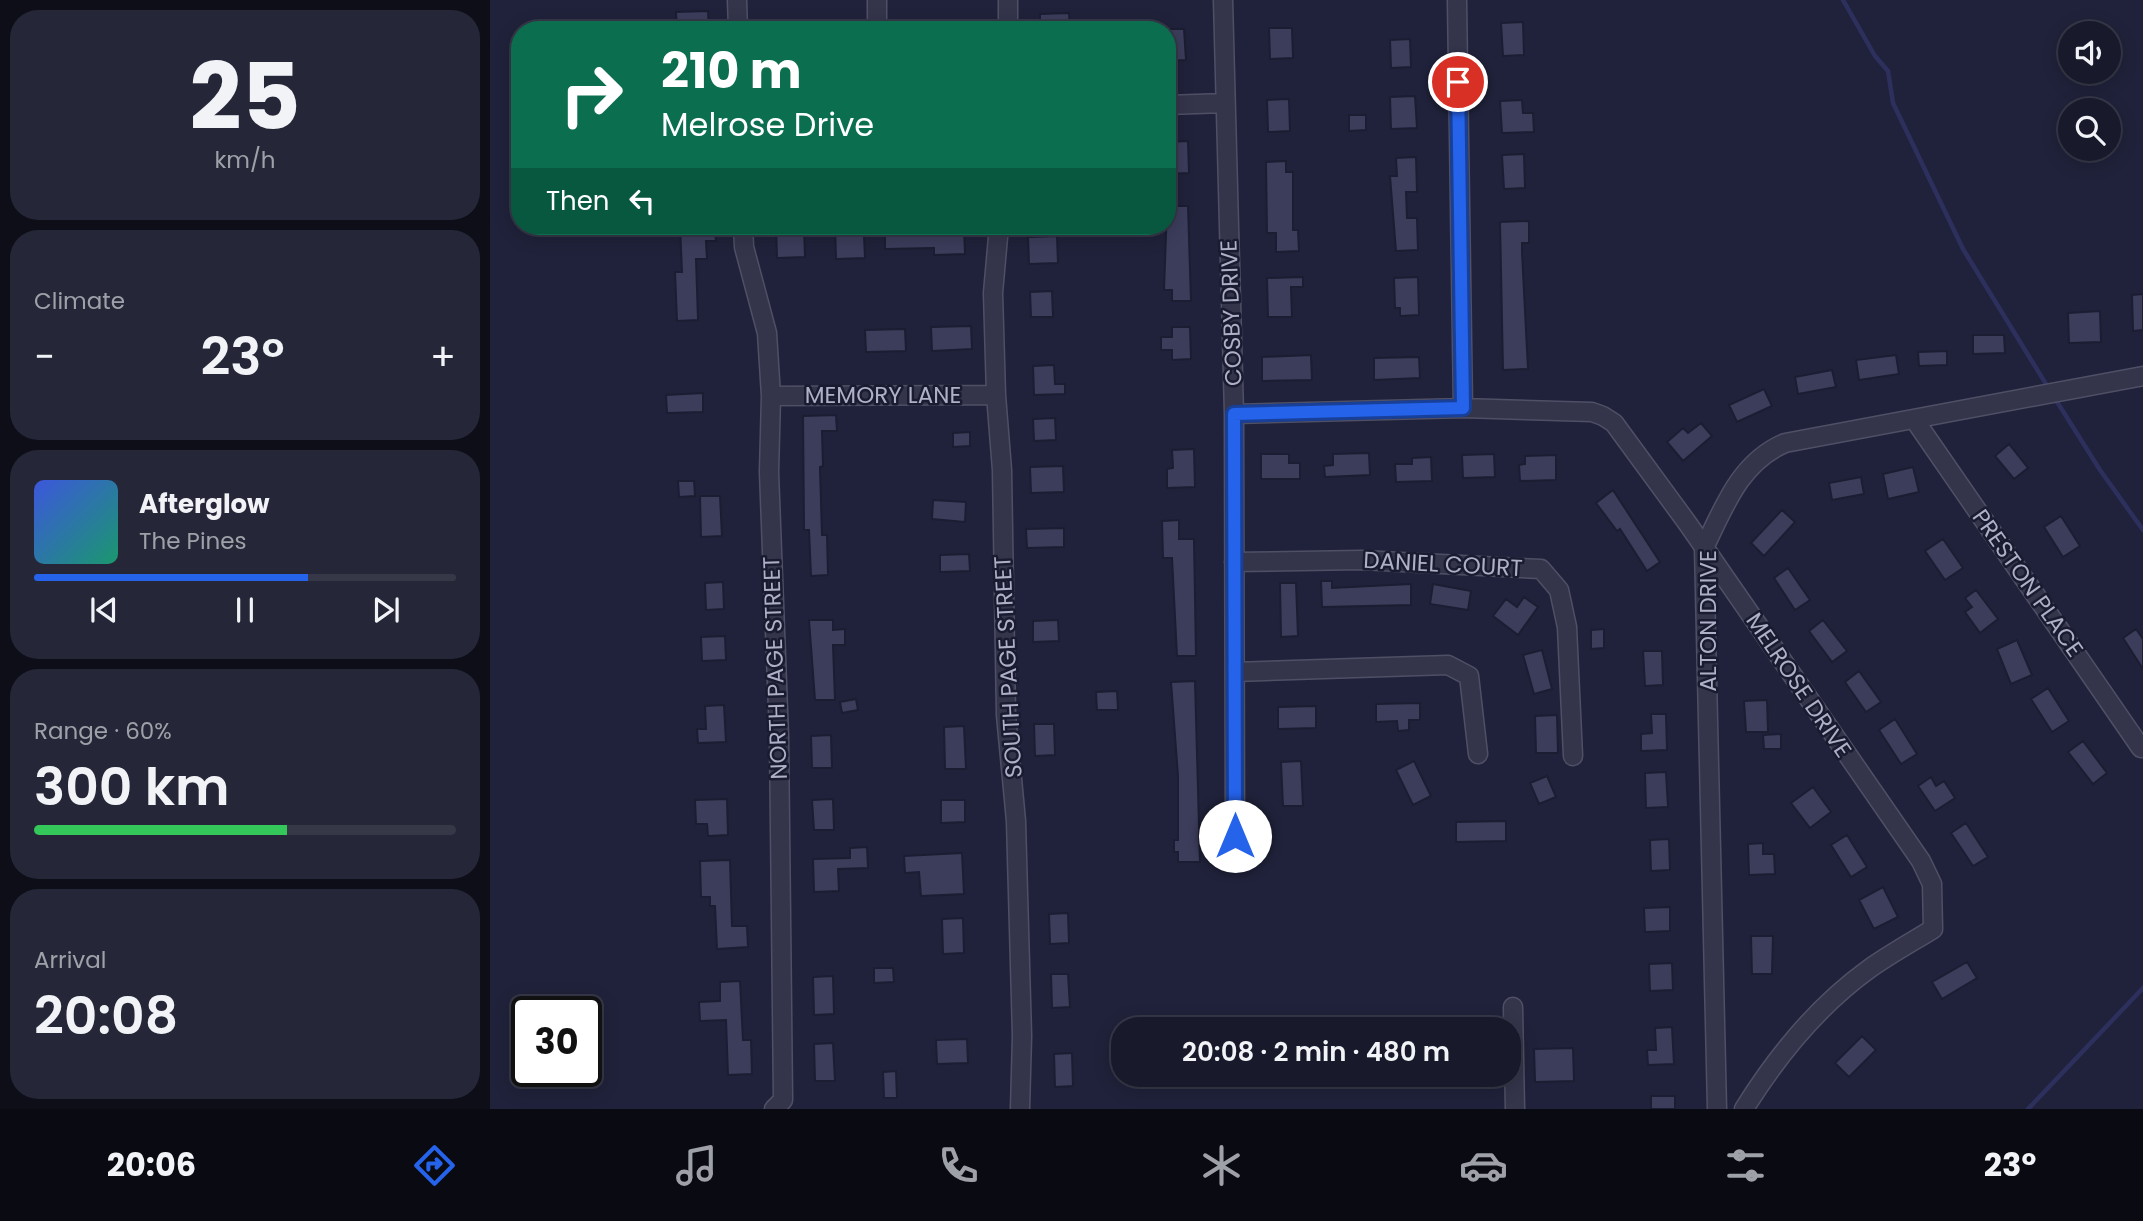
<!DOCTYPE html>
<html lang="en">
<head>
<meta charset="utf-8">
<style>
	body { margin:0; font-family:Poppins,sans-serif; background:#252738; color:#f1f3f6; height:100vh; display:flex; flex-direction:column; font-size:26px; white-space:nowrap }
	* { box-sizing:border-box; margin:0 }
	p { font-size:23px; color:#9fa1a9 }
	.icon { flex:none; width:38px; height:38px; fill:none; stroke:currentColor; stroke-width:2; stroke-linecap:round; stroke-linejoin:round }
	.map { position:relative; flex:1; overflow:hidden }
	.side { display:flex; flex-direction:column; gap:10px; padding:10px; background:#0d0e18; width:490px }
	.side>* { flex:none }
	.hud { position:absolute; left:21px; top:21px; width:665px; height:214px; border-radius:28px; box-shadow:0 4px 18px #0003,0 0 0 2px #363848; background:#0b6e4f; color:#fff; overflow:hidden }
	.fabs { position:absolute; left:1568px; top:21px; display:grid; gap:14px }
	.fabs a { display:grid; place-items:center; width:63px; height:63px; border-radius:50%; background:#181a2c; box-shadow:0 4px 18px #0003,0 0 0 2px #363848; font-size:35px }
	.speed { position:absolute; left:21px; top:996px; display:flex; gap:14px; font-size:35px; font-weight:700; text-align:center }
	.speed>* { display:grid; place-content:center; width:91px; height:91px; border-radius:50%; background:#181a2c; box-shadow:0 4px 18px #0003,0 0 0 2px #363848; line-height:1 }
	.speed .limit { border:4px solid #111; border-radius:10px; background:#fff; color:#111 }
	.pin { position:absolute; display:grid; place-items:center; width:60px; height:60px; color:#fff; margin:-30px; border:4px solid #fff; border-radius:50%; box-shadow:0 2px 7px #0007 }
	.me { position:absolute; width:77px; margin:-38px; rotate:0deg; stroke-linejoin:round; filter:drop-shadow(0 0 5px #0008) }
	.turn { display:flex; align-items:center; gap:24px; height:147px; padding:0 35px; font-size:32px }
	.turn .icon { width:91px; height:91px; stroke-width:2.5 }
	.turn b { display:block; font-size:49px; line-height:60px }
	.then { display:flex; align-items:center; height:66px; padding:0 35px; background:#0003; gap:14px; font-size:26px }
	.big { font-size:52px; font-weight:600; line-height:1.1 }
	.side .widget { flex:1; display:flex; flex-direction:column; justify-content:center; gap:10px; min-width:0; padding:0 24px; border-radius:28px; background:#252738 }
	.side .dial { align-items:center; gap:0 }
	.dial b { font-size:91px; line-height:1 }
	.song { display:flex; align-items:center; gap:21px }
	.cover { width:84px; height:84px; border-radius:10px; background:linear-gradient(135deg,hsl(230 70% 55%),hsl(160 70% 35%)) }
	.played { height:7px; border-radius:4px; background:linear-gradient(90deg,#2563eb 65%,#363848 65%) }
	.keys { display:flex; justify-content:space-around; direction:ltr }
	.heat { display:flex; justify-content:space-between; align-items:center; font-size:38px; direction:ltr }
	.charge { height:10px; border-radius:5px; background:linear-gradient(90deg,#34c759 60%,#363848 0) }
	.trip { position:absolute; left:621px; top:1017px; width:410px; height:70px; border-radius:28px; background:#181a2c; box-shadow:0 4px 18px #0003,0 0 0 2px #363848; font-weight:600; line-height:70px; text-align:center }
	.dock { display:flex; height:112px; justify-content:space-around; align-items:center; background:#0a0a12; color:#9fa1a9 }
	.dock .icon { width:49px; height:49px }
	.dock .current { color:#2563eb }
	.dock b { font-size:32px; color:#f1f3f6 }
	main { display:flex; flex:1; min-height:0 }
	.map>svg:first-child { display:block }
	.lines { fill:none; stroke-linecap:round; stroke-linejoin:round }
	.stream { stroke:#2d305d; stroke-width:4.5 }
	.building { fill:#3c3d5b; stroke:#1b1d32; stroke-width:2 }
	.minor-casing { stroke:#4f5066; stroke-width:21 }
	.minor { stroke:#34354b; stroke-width:18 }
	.route-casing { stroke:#184099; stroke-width:18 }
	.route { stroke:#2563eb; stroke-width:12 }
	.labels { text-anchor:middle; stroke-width:5; stroke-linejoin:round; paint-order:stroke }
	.street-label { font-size:23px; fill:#afafc7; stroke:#191b30 }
</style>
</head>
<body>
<main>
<section class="side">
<div class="widget dial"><b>25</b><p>km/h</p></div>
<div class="widget"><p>Climate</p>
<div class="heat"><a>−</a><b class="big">23°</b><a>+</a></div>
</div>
<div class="widget">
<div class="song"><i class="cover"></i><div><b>Afterglow</b><p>The Pines</p></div></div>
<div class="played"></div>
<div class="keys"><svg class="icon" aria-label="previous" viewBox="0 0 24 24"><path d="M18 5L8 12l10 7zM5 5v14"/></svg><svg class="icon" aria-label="pause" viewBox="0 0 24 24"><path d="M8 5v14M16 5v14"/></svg><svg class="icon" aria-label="next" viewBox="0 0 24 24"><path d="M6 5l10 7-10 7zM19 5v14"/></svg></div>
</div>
<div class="widget"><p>Range · 60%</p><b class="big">300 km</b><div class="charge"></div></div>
<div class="widget"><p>Arrival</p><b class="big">20:08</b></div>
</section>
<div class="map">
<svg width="1653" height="1109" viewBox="0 0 1653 1109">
	<rect width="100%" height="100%" fill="#20223b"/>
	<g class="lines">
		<path class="stream" d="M1353,0L1385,56L1398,71L1403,103L1473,249L1559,389
			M1564,397L1610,470L1653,530
			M1538,1109L1653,988"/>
	</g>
	<path class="building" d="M218,11L219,27L187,30L186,12Z
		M579,13L580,30H550V14Z
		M1033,22L1034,55L1013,56L1011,23Z
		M779,28H802L803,58L780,59Z
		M677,29H694L696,60L677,61Z
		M920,39L921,67L901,68L900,40Z
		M925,96L927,128L901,129L900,97Z
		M799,99L800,131L778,132L777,100Z
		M1032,100L1033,113H1043L1044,132L1012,133L1010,101Z
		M859,115H876V130L859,131Z
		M698,141L699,173L677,174V142Z
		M1034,154L1035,188L1014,189L1012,155Z
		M926,157L927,192H916L917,218H927L928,250L906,251L900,176H907L906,158Z
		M796,161V172H803V230H808L809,251L786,252V233H777L776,162Z
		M677,206H698L701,301H682V290H674Z
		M1039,221V243H1032V252L1038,369L1013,370L1010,222Z
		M190,226H225L226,241H216L217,259H206L208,320L187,321L185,272H192Z
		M314,226L315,257L287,258L286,227Z
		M345,226H362L363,236L374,235L375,258L346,259Z
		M395,226H474L475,254L444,255V248L395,249Z
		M567,236L568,263L539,264L538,237Z
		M813,277V287H801L802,317H778L777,278Z
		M928,277L929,315L910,316V308H905L904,278Z
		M562,291L563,317H541L540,292Z
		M1653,294V330L1643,331L1642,295Z
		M1610,311L1611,342L1579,343L1578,313Z
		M481,326L482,349L442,351L441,327Z
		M682,327H700L701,359L682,360V350H671V337H682Z
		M415,329L416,351L376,352L375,330Z
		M1483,335H1514L1515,353L1483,354Z
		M1457,351V365L1429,366L1428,352Z
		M821,355L822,380L772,381V357Z
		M1406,355L1409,374L1369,380L1366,360Z
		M929,357L930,378L884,380V358Z
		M564,365L565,384H575V394L544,395L543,366Z
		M1342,370L1346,387L1308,394L1305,377Z
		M1274,389L1282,406L1247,422L1239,405Z
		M213,393V412L177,413L176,395Z
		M346,415L347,431H332L333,466L330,467L332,535H337L338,575L321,576L319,530H314L313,416Z
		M565,418L566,440L544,441L543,419Z
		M1211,423L1222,436L1193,461L1177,442L1193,428L1198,433Z
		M480,432V446L463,447V433Z
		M1519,444L1538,468L1524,479L1505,456Z
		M704,449L705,487L677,488V469L683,468L682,450Z
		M879,453L880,475L835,477L834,466L843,465V454Z
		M771,454H799V463H810V479H771Z
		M1004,454L1005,477L973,478L972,455Z
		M1066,455V480L1030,481L1029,465L1035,464V456Z
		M941,457L942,481L906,482L905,464H922V458Z
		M573,466L574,492L541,493L540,467Z
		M1423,467L1429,492L1398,499L1393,474Z
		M1371,477L1374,494L1342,500L1339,483Z
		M188,481H204L205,496L189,497Z
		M1123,490L1170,562L1157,571L1130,529L1127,531L1106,503Z
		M210,496H230L232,536L211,537Z
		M443,500L476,502L475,522L442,519Z
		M1292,510L1305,522L1274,556L1261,543Z
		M1571,516L1590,546L1573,557L1554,527Z
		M689,520V539H704L706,656H687L682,558H673L672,521Z
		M574,528V547L537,548L536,529Z
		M1453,539L1473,568L1455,580L1435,551Z
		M479,554L480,571L450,572V555Z
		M1298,568L1320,600L1305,610L1284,578Z
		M831,581H842V588L921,584V605L832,607Z
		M233,582L234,609L216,610L215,583Z
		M790,583H806L808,636L791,637Z
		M943,584L981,591L978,610L940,604Z
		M1486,590L1508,619L1490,633L1475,612L1482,607L1475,598Z
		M1034,597L1048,607L1028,635L1003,616L1016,599L1027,607Z
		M319,620H343V630L355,629V645H343L345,700H325Z
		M568,620L569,641L543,642V621Z
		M1333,620L1357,651L1342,662L1319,631Z
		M1114,629V648L1101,649V630Z
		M1646,629L1653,639V669L1633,638Z
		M235,636L236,660L212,661L211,637Z
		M1527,640L1542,675L1521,684L1507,649Z
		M1052,650L1062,689L1044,694L1033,655Z
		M1153,651H1172L1173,685L1155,686Z
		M1369,671L1391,702L1376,712L1355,682Z
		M705,681L710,862H688V852H684V840H688V776L681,682Z
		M1558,688L1579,721L1562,732L1541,699Z
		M627,691L628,710H607L606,692Z
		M366,699L368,710L352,713L350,702Z
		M1277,700L1278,732H1256L1254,701Z
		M930,703V720H919V730L908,731L907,721L886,722V704Z
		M234,705L236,742L208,743L207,729H216L215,706Z
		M826,706V728L788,729V707Z
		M1161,714H1176L1177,750L1151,751V734L1162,733Z
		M1067,715L1068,753H1046L1045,716Z
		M1405,719L1427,754L1411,764L1389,730Z
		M544,724H564L565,755L545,756Z
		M474,726L476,769H455L454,727Z
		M1291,734V749H1274L1273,735Z
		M341,735L342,768H322L321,736Z
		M1593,741L1617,773L1603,784L1578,752Z
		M811,761L813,806H793L791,762Z
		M924,761L941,796L923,805L906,770Z
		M1176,772L1178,807L1156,808L1155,773Z
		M1057,776L1066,797L1049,804L1040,783Z
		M1441,777L1446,786L1454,781L1465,798L1445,811L1428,786Z
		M1323,787L1341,812L1320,828L1301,803Z
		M237,799L238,835L218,836L217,824H206L205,800Z
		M343,799L344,830H324L322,800Z
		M451,800H475V822L451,823Z
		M1016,821V841L966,842V822Z
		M1476,823L1498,857L1483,866L1461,833Z
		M1357,835L1377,867L1361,877L1341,845Z
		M1179,839L1180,870L1161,871L1160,840Z
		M1273,843V854H1284L1285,874L1259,875L1258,844Z
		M377,847L378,868L348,869L349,891L324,892L323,859L360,858V848Z
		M472,853L474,894L431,896L429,872L415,873L414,856Z
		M240,860L242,926H257L258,947L227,949L225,906H220V897H211L210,861Z
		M1393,887L1408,917L1384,929L1369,900Z
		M1180,907V931L1155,932L1154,908Z
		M578,913L579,943L560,944L559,914Z
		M473,918L474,953L453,954L452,919Z
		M1261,936H1283L1282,974H1262Z
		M1477,962L1487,978L1452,999L1442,982Z
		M1182,963L1183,990L1160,991L1159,964Z
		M384,968H403L404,982L384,983Z
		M561,974H578L580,1007L562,1008Z
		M343,976L344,1014L324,1015L323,977Z
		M250,981L253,1040H261L262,1074L238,1075L236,1020L210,1021L209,1002L230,1001V982Z
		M1182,1027L1184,1064L1158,1065L1157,1050H1166L1165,1028Z
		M1372,1036L1386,1050L1359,1077L1345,1063Z
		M477,1039L478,1063L447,1064L446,1040Z
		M343,1043L345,1081H325L324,1044Z
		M1083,1048L1084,1081L1045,1082L1044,1049Z
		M582,1053L583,1086L565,1087L564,1054Z
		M406,1071L407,1098H394L393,1072Z
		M1161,1096H1185V1109H1161Z"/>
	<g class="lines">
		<defs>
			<path id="minor" d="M247,0L248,30
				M387,0V30
				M518,0V30
				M733,0L744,414L745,836
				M967,0L973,408
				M677,105L735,103
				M253,226L254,247L277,333L281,396L279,472L289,736L293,1100L284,1109
				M509,226L503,293L506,395L512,470L516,715L526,821L532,1036L530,1109
				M281,396L506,395
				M744,414L973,408L1102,412L1113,416L1124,423L1198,524L1431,861L1442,884L1443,929C1422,942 1400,954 1379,969C1329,1005 1287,1056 1254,1109
				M1424,419L1651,748
				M744,562L871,560L1051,569L1069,590L1077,627L1083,756
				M745,672L958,665L979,676L988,754
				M1023,1007L1025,1109
				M1227,1109L1214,548C1234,507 1250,462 1295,443L1653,376"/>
		</defs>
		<use href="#minor" class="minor-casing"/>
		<use href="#minor" class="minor"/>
	</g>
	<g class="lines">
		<defs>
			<path id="route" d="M745,836L744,414L973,408L968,82"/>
		</defs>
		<use href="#route" class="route-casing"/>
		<use href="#route" class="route"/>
	</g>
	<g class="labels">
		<g class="street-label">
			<text transform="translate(741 313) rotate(-92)" y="8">COSBY DRIVE</text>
			<text x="393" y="403">MEMORY LANE</text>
			<text transform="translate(953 564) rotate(3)" y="8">DANIEL COURT</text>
			<text transform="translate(1538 583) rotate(55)" y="8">PRESTON PLACE</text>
			<text transform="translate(1218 621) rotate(-90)" y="8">ALTON DRIVE</text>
			<text transform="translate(518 667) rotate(-93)" y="8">SOUTH PAGE STREET</text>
			<text transform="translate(285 668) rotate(-92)" y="8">NORTH PAGE STREET</text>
			<text transform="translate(1309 685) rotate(56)" y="8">MELROSE DRIVE</text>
		</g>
	</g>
</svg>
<div class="fabs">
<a><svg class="icon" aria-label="sound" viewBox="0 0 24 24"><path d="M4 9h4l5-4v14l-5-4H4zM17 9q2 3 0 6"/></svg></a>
<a><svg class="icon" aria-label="search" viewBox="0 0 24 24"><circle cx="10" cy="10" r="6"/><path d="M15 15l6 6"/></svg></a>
</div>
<div class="speed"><div class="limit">30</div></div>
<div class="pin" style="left:968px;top:82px;background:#d93025"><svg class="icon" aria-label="arrive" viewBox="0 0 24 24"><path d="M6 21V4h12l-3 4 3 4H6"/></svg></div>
<svg class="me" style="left:745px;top:836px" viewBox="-20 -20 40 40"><circle r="19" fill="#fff"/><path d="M0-13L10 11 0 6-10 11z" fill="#2563eb"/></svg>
<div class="trip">20:08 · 2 min · 480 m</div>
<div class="hud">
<div class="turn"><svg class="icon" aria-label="right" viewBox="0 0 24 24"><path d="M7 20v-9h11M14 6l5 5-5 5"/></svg><div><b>210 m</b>Melrose Drive</div></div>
<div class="then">Then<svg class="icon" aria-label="left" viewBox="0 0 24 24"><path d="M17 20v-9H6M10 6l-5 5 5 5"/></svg></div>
</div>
</div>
</main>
<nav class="dock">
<b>20:06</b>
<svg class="icon current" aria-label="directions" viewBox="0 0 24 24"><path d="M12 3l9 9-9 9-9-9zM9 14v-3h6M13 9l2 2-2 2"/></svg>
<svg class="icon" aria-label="music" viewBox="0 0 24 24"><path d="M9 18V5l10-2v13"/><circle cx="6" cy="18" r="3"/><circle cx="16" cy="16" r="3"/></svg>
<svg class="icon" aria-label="phone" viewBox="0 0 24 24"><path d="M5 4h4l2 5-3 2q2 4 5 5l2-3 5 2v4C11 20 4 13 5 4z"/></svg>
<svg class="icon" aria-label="climate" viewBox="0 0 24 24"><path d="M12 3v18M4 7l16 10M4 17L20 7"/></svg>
<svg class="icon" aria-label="car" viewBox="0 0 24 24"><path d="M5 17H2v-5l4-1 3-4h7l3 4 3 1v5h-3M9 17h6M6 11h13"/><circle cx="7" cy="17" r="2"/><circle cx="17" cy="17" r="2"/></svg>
<svg class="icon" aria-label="filters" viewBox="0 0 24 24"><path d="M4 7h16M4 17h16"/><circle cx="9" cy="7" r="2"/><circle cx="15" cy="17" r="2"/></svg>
<b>23°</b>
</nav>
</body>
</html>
